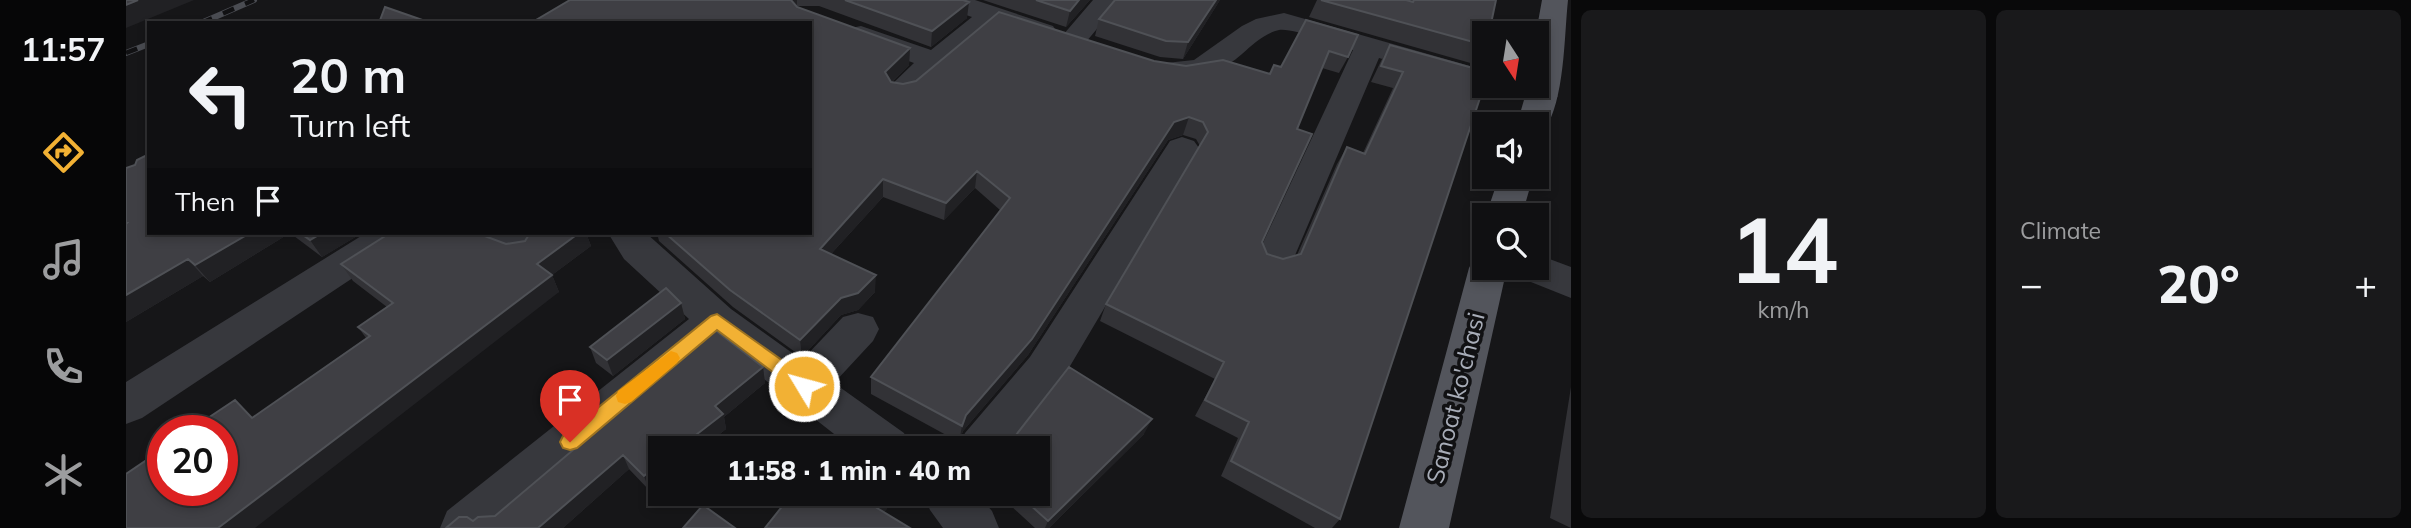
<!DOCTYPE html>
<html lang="en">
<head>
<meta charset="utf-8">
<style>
	body { margin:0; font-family:Mulish,sans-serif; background:#19191b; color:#f1f3f6; height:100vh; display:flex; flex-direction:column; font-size:26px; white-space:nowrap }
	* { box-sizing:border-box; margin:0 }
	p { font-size:23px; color:#9c9d9f }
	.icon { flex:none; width:38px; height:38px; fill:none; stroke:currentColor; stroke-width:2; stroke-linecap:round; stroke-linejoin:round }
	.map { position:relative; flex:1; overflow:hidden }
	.side { display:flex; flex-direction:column; gap:10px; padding:10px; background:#09090a; width:840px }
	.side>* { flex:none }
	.hud { position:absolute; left:21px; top:21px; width:665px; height:214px; border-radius:0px; box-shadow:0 4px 10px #0003,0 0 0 2px #303032; background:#101012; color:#f1f3f6; overflow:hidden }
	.needle { width:46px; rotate:168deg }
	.fabs { position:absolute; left:1346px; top:21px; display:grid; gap:14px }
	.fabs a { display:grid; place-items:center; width:77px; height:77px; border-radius:0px; background:#101012; box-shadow:0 4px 10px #0003,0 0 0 2px #303032; font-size:35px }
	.speed { position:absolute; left:21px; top:415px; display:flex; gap:14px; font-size:35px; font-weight:700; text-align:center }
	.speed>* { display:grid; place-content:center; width:91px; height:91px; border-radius:50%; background:#101012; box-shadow:0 4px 10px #0003,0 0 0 2px #303032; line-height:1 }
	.speed .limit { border:10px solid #d22; background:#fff; color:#111 }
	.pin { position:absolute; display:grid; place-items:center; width:60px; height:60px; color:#fff; margin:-72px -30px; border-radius:50% 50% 50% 0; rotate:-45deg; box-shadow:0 0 7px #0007 }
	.pin .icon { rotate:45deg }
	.me { position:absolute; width:77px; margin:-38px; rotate:307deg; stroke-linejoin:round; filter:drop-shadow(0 0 5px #0008) }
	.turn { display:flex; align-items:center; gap:24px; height:147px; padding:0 28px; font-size:32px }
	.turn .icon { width:91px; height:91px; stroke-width:2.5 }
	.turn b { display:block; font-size:49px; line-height:60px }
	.then { display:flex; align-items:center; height:66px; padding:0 28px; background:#0003; gap:14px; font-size:26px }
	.big { font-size:52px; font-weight:800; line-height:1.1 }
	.side .widget { flex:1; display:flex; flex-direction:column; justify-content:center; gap:10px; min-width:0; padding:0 24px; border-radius:10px; background:#19191b }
	.side .dial { align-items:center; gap:0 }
	.dial b { font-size:91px; line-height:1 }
	.heat { display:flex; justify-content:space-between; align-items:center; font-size:38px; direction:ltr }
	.side .tiles { flex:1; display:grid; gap:10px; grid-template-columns:repeat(2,1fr) }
	.trip { position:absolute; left:522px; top:436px; width:402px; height:70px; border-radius:0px; background:#101012; box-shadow:0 4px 10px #0003,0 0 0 2px #303032; font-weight:800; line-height:70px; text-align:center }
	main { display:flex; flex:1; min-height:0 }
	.tab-bar { display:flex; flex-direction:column; width:126px; justify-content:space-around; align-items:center; background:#060607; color:#9c9d9f }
	.tab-bar .icon { width:49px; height:49px }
	.tab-bar .on { color:#f2b134 }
	.tab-bar b { font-size:32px; color:#f1f3f6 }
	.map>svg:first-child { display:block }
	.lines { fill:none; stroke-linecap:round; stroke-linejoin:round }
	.minor { fill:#37383d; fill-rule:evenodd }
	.major { fill:#53555c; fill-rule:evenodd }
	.rail-casing { stroke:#4a4c52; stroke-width:6 }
	.rail { stroke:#111113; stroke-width:4.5; stroke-dasharray:12; stroke-linecap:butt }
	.wall { fill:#323236 }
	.shaded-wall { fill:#212124 }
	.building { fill:#3f3f44; stroke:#4f5156; stroke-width:2 }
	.route { fill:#f2b134; stroke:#9d7322; stroke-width:2 }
	.slow { fill:#f59e0b }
	.labels { text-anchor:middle; stroke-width:7; stroke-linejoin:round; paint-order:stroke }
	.street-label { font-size:24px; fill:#a8adb8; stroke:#111113 }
</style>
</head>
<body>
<main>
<nav class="tab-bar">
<b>11:57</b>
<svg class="icon on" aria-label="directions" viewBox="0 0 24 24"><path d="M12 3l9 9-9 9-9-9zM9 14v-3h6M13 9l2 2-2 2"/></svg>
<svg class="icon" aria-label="music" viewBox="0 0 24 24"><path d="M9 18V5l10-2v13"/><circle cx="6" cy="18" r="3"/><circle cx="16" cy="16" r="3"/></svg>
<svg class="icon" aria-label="phone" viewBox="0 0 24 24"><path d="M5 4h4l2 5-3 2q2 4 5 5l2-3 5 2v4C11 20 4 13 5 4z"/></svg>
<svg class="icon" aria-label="climate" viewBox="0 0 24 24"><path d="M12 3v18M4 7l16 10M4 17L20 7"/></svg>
</nav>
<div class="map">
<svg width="1445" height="528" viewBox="0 0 1445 528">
	<rect width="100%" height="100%" fill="#161618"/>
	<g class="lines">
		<path class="minor" d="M809,0H849L927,26L931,32L927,38L917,40L869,25L787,96L776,98L765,96L761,89L788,63L725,40L721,34L725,28L735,26L805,50L846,17L813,6Z
			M967,0H995L955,48L945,51L935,48L931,42Z
			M1158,13L1358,70V86C1378,86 1420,79 1432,96L1427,103L1416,105L1370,92L1366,86L1358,88L1347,85L1253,58L1167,260L1162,270L1148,274L1134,270L1129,260L1227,50C1210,45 1169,28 1153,30C1139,33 1127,44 1116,54C1092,75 1062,84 1030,76L1026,70L1030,64L1068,60L1116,26L1130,19Z
			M1056,137L1068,141L1073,148L934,383L884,448H833L839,433L904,357L1044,141Z
			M240,233H287L281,242L16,418L0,424V382Z
			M349,233C370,233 398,226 410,247L404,257C384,263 359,252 349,233Z
			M482,233H520L605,309L676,360L717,317L732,313L747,317L753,329L747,341L708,383L778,433L784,448H726L592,343L377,528H314L321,511L563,319L498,259Z
			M1410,254L1445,267V298L1395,278L1390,268H1410Z
			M797,494H851L866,511L873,528H817L804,510Z"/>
		<path class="major" d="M1416,0H1442C1438,37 1439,100 1418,131L1410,133V124H1391L1402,86H1410V33Z
			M1373,177H1407L1396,215H1360Z
			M1358,255V268H1381L1323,528H1273L1343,268L1348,258Z"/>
		<defs>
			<path id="rail" d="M75,23L128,0
				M0,53L23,44"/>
		</defs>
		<use href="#rail" class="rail-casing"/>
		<use href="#rail" class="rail"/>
	</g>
	<path class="wall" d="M444,0H837L841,18L805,47L693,6H671V7L784,48L783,65L766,82L777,84L1028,61L1060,66L1144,74L1155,67L1180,20L1222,57L1213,73L1196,68L1171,129L1136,242L1141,254L1157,259L1171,255L1211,164L1221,147L1237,153L1267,88L1245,82L1255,61L1264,45L1354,70L1214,519L1206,528H1189L1095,476L1112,438L1069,416L1089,379L974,321L980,304L1074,146L1070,139L1057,135L1042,140L902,355L837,431L833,442L745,394V377L874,210L849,188L818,220L757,197L705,254L749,292L732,310L715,315L676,357L607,307L533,241L531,233H684Z
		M857,0H964L940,27Z
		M1094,0L1057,59L1034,57L969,36L973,19Z
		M1191,0H1280L1284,1V0H1370L1358,33V49L1348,64L1183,17Z
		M9,165L23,233H236L196,257L164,233L84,282L77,276L0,322V168Z
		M392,233H460L465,246L426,275L433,292L126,418L240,338L232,327L261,307L227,281L215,264L356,235L380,244L399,241L402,236Z
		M555,303L559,319L487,376L470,363L464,347Z
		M637,367L639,383L598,417L600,429L523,490L503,469L437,528L347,521L369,516Z
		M1445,387V528L1424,518Z
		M1018,434L923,528H909L872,494H912V448H849L852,436Z"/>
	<path class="shaded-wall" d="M12,0H68L0,28V5Z
		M665,0H671V6L666,16Z
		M953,0H964L940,27L944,11Z
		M1090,0H1094L1057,59L1062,42Z
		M843,2L841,18L805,47L806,31Z
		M784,48L783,65L758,89L759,72Z
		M1063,117L1057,135L1042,140L902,355L837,431L833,442L836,426L840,415L1048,122Z
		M851,171L849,188L818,220L820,203Z
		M757,179V197L694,266V249Z
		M124,233H164L84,282L69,265Z
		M196,233H236L196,257L184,240Z
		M453,233H460L465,246L418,281L411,264Z
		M62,259L77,276L0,322V295Z
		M426,275L433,292L129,528H92Z
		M750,275L749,292L732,310L715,315L676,357L674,340L715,298Z
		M555,303L559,319L487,376L481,360Z
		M637,367L639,383L598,417L600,429L576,448H553L589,406Z
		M1026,419L1018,434L923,528H919L922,521Z
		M497,455L503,469L437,528H412Z
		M534,463V482L523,490L518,476Z
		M761,494H762L761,509L750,524L751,508Z"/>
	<path class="building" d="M0,0H12L0,5Z
		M444,0H665L671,7L784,48L759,72L765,82L777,84L790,81L873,12L1028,61L1060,66L1097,60L1144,74L1148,65L1155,67L1180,20L1232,35L1222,57L1203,51L1171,129L1186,134L1136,242L1141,254L1157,259L1175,254L1221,147L1239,154L1277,72L1255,66L1264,45L1354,70L1350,87L1357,89L1214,519L1105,461L1123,422L1079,400L1098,362L980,304L1082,132L1077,122L1063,117L1048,122L906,339L840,415L836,426L745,377L884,198L851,171L820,203L757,179L694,249L750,275L732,293L715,298L674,340L604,290L539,233H684V23H405Z
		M719,0H837L843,2L806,31Z
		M910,0H953L944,11Z
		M989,0H1090L1062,42L1040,41L973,19Z
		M1195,0H1280L1287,2L1288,0H1370L1363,33H1358V45Z
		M259,7L305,23H253Z
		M23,154V233H124L69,265L62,259L0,295V224L1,223H0V168L9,165L11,160Z
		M174,233H196L184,240Z
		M264,233H353L356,235L380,244L399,241L404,233H453L411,264L426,275L92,528H0V474L37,449V490H96V430H64L109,400L126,418L244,336L232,327L267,303L215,264Z
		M540,288L555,303L481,360L464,347Z
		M589,330L637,367L589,406L597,414L553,448H534V463L518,476L497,455L412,528H320L333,517H341L347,521L352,517L369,516Z
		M943,367L1026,419L922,521L892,494H912V448H863L868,444L852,436L890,435Z
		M666,494H761L751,508L784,528H639Z
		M577,505L609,528H557Z"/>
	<path class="route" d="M591,314L684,380L687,386L684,391L678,393L672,391L591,330L451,448L444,450L437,448L434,442L437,436L585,316Z"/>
	<path class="slow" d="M545,351L551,353L554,358L551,363L505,402L499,404L492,402L490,396L492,391Z"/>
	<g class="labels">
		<g class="street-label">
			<text transform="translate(1330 398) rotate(-76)" y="8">Sanoat ko'chasi</text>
		</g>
	</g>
</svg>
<div class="fabs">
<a><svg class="needle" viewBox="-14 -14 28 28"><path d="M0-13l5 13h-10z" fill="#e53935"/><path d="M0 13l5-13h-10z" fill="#9c9d9f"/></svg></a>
<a><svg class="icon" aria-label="sound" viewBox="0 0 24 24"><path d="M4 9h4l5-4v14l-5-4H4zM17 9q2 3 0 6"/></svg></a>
<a><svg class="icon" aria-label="search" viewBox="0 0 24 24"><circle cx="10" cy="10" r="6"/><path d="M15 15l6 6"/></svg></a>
</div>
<div class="speed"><div class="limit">20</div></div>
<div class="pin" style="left:444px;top:442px;background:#d93025"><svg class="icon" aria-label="arrive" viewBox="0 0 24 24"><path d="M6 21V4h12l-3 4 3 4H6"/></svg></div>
<svg class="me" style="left:678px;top:386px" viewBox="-20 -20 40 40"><circle r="17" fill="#f2b134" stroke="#fff" stroke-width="3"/><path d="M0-11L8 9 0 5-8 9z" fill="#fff"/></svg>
<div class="trip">11:58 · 1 min · 40 m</div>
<div class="hud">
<div class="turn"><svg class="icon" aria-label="left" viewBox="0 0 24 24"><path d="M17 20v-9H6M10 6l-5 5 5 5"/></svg><div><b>20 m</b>Turn left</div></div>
<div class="then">Then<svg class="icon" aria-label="arrive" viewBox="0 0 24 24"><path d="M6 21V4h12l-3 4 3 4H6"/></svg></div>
</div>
</div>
<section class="side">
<div class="tiles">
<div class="widget dial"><b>14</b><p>km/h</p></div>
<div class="widget"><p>Climate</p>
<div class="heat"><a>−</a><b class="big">20°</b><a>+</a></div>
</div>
</div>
</section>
</main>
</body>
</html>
